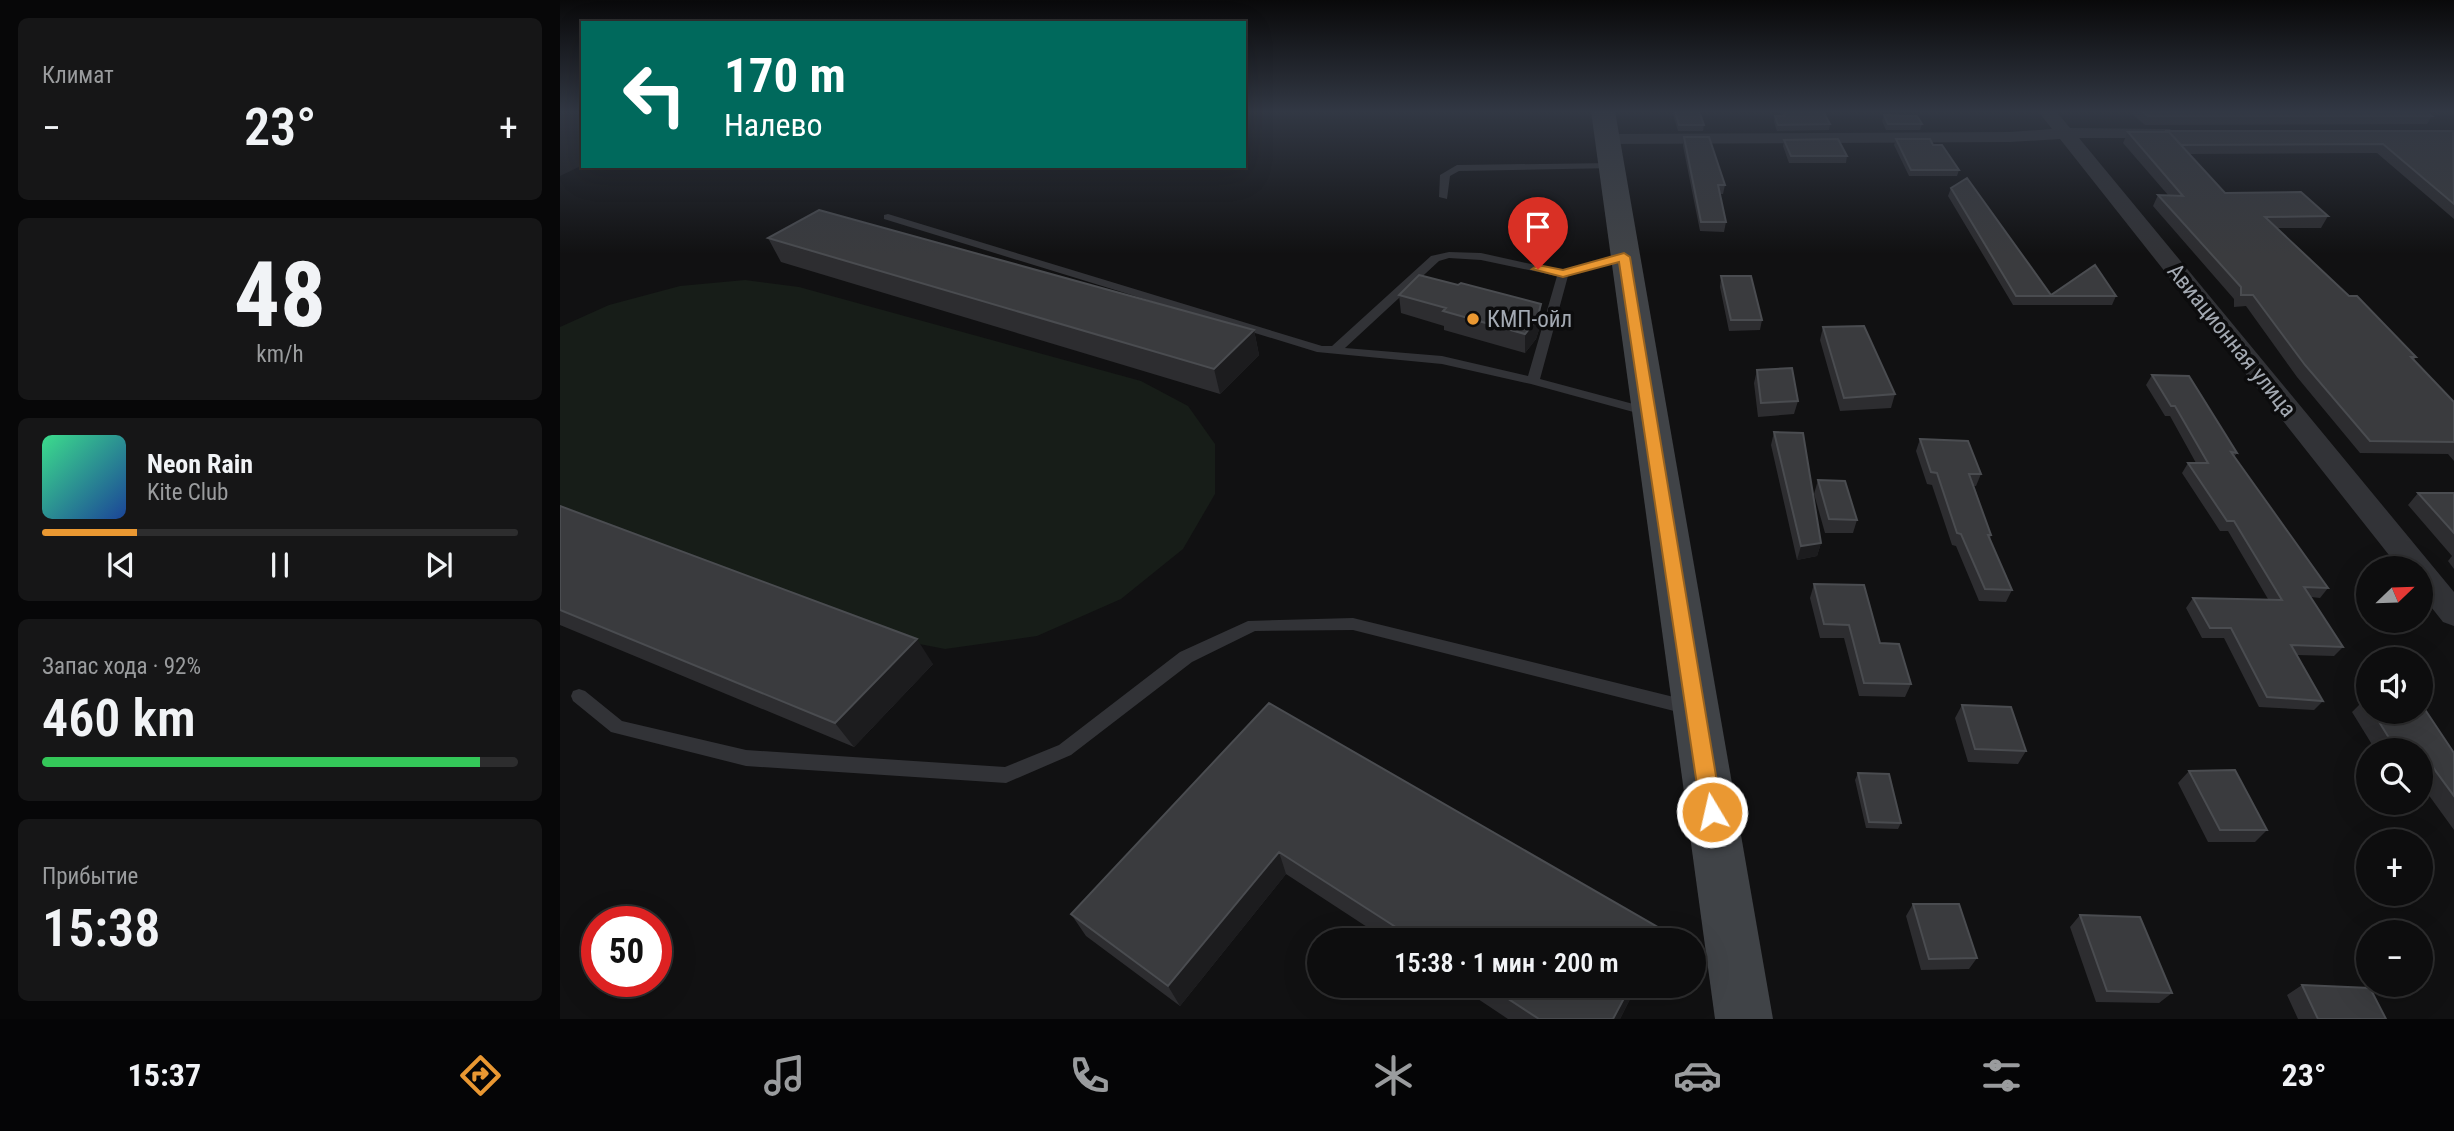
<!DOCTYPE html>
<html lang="ru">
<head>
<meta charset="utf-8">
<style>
	body { margin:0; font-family:"Roboto Condensed",sans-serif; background:#161617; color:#f1f3f6; height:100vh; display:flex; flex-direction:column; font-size:26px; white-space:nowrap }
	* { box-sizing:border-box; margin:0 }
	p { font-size:23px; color:#9a9c9e }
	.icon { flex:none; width:38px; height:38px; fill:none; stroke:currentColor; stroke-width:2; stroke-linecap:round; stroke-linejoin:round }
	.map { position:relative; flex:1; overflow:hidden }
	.side { display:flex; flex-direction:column; gap:18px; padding:18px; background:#070708; width:560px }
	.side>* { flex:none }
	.banner { position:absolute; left:21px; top:21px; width:665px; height:147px; border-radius:0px; box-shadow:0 7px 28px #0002,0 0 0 2px #2d2d2e; background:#00695c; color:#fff; overflow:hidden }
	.needle { width:46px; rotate:67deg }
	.controls { position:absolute; left:1796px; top:556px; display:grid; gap:14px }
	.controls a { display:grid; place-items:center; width:77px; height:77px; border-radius:50%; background:#0d0d0e; box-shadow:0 7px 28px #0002,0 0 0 2px #2d2d2e; font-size:35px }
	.speed { position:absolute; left:21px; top:906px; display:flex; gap:14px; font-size:35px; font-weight:700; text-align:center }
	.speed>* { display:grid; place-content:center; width:91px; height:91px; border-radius:50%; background:#0d0d0e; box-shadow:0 7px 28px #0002,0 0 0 2px #2d2d2e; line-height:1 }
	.speed .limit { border:10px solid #d22; background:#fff; color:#111 }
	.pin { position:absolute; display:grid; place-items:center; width:60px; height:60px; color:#fff; margin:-72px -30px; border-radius:50% 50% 50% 0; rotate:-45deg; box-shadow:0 0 7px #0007 }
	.pin .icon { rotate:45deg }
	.me { position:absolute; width:77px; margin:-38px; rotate:351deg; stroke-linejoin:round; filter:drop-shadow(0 0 5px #0008) }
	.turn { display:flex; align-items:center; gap:24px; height:147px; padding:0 28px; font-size:32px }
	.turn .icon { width:91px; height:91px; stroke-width:2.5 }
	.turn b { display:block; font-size:49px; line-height:60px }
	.big { font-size:52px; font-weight:600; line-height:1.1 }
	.side .tile { flex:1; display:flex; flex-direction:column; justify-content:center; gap:10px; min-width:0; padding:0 24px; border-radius:10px; background:#161617 }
	.side .dial { align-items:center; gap:0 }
	.dial b { font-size:91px; line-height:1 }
	.song { display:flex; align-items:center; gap:21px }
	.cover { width:84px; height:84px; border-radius:10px; background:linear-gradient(135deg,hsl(150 70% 55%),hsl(220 70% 35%)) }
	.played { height:7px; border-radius:4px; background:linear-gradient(90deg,#ea9832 20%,#2d2d2e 20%) }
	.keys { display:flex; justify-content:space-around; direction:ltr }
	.heat { display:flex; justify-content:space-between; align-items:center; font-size:38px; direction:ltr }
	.charge { height:10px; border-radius:5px; background:linear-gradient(90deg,#34c759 92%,#2d2d2e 0) }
	.trip { position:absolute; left:747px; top:928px; width:399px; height:70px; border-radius:35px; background:#0d0d0e; box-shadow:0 7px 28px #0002,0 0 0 2px #2d2d2e; font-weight:600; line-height:70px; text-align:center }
	.menu { display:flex; height:112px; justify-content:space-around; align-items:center; background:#050506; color:#9a9c9e }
	.menu .icon { width:49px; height:49px }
	.menu .selected { color:#ea9832 }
	.menu b { font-size:32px; color:#f1f3f6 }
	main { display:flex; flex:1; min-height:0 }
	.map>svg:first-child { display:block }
	.built { fill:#1d1d1f }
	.green { fill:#171d18 }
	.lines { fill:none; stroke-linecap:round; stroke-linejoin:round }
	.service { fill:#323337; fill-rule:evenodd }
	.minor { fill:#323337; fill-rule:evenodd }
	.secondary { fill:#404347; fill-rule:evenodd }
	.wall { fill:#2d2d30 }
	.shaded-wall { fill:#1c1c1e }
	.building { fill:#3a3b3e; stroke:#4a4c50; stroke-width:2 }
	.route { fill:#ea9832; stroke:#986320; stroke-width:2 }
	.poi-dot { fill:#ea9832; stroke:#0c0c0d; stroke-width:2.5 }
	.labels { text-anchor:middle; stroke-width:7; stroke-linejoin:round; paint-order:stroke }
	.poi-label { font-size:23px; fill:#a3a9b2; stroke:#0c0c0d; text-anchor:start }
	.street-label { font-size:23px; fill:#a3a9b2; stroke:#0c0c0d }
</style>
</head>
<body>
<main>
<section class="side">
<div class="tile"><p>Климат</p>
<div class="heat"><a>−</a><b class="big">23°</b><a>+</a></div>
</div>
<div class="tile dial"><b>48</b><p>km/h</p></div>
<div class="tile">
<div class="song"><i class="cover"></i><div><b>Neon Rain</b><p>Kite Club</p></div></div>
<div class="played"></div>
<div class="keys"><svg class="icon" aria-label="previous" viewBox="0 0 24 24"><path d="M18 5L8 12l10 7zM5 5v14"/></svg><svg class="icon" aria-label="pause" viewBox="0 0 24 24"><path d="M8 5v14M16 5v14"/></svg><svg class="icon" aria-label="next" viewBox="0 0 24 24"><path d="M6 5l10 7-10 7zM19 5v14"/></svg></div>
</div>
<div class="tile"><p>Запас хода · 92%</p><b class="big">460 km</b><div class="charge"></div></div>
<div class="tile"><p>Прибытие</p><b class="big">15:38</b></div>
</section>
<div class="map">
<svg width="1894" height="1019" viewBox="0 0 1894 1019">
	<rect width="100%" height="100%" fill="#111112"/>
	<path class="built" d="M0,111H23V165L0,176Z"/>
	<path class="green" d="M185,280L239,287L581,381L628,406L655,444V494L623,549L561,599L477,636L385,649L308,634L0,517V327L49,305L120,286Z"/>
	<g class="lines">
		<path class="service" d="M1052,163L1057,166L1055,168L899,171L890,176L887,199L879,197L880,175L897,165Z
			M328,214L762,346H772L871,256L889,252L921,253L1003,271L1064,254L1068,255V259L1008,276L980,379L1092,409L1094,412L1088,416L971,384L882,364L757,352L324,219V215ZM889,258L921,260L997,276L968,376L882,356L785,348L879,261Z
			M793,618L1130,701L1136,703L1138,708L1136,713L1130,715L793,630L695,631L632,662L511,755L446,783L186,766L51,732L13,701L11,696L13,691L19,689L25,691L62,721L186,750L445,767L499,745L620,652L688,621Z"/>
		<path class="minor" d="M1478,111H1496L1510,128L1610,129L1613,133L1610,137L1604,138H1519L1894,592V626L1883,622L1860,593V569H1840L1500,139L1450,142L1048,144L1039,139L1048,134L1450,132L1492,129Z"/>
		<path class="secondary" d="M1031,111H1055L1213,1019H1155Z"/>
	</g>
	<path class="wall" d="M1112,111H1139L1144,125L1143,131H1118Z
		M1219,111H1263L1270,124L1269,130L1217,131L1214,122L1215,116H1221Z
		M1571,111H1866L1872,116L1867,124L1585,125L1571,113Z
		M1324,115L1362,124L1360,130H1326L1322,121Z
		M1894,131V219L1817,153L1629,154L1665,193L1768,216L1761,228H1717L1789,296L1856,357L1854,360L1894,402V461L1888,454L1800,453L1737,377L1686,306L1674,307V299L1593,206L1598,195H1608L1563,143L1568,132Z
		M1124,137L1165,185L1163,194H1160L1166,222L1164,232L1140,231L1123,146Z
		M1336,139L1373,145L1399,170L1397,176H1349L1334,145Z
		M1224,140L1287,156L1286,163H1229L1223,146Z
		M1391,188L1491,295L1556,296L1552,305H1453L1388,196Z
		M208,238L694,330L699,355L660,394L221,262Z
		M1161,276L1202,320L1200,330L1169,331L1160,287Z
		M839,295L981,323L976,339L965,353L884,330V326L841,313Z
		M1263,327L1335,394L1331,408L1280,411L1260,340Z
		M1197,370L1238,401L1234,414L1198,417L1194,383Z
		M1592,375L1677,453L1674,457L1768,588L1760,598L1751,597L1783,647L1774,656L1737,655L1763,701L1754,710L1699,707L1664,638H1642L1626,608L1633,598L1708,599L1668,531H1660L1622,473L1628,463H1636L1610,416H1605L1586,385Z
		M1214,432L1261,543L1257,556L1237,560L1211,445Z
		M1360,439L1421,474L1416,486H1414L1431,535L1430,539L1452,590L1446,602L1419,601L1396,546L1392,545L1372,485L1367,484L1356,451Z
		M1258,480L1297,520L1293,533H1265L1254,494Z
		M1858,493H1894V569L1888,561L1892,556L1848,505Z
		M0,506L373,664L294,747L0,625Z
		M1254,584L1320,643L1351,684L1345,697L1299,696L1284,638H1260L1250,598Z
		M1805,699H1808V712H1860L1894,753V830L1860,783V751H1816L1792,712Z
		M709,703L1098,940H827L726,874L620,1006L526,936L511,914Z
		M1402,705L1466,751L1458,764L1408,762L1395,718Z
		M1629,771L1707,830L1695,842H1648L1618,783Z
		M1298,773L1341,823L1338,829L1306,828L1295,780Z
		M1353,904L1417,958L1409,969L1361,970L1346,916Z
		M1520,915L1612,993L1599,1003L1536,1002L1510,927Z
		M897,985H1077L1060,1019H948Z
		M1742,985L1826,1019H1738L1727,995Z"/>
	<path class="shaded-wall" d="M981,304V323L976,339L965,353V334Z
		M694,330L699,355L660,394L654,369Z
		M1261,543L1257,556L1237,560L1241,546Z
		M357,639L373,664L294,747L275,723Z
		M719,852L726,874L620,1006L608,986Z
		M1071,985H1077L1060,1019H1053Z"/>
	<path class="building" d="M1115,111H1139L1144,125H1119Z
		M1223,111H1263L1270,124L1218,125L1215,116H1225Z
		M1582,111H1866L1872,116H1588Z
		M1324,115L1357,116L1362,124H1328Z
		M1605,131H1893L1894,204L1823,144L1621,145L1609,132Z
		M1568,132H1609L1665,193L1741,192L1768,216L1705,217L1789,296H1797L1856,357H1851L1894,402V442L1810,441L1745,365L1693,295H1681V287L1598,195L1623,196Z
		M1124,137H1149L1165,185H1158L1166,222H1141Z
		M1278,139L1287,156H1231L1224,140Z
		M1336,139H1370L1373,145H1382L1399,170H1351Z
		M1407,178L1491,295L1535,265L1556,296H1456L1391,188Z
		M259,210L694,330L654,369L208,238Z
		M859,275L898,285L901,283L981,304L977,319L965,334L883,311L886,308L839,295Z
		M1161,276H1191L1202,320H1171Z
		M1304,326L1335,394L1284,398L1263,327Z
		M1232,368L1238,401L1201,403L1197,370Z
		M1592,375L1629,376L1677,453L1671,452L1768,588L1744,587L1783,647L1731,645L1763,701L1707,697L1671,628H1650L1633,598L1722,600L1674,521H1667L1628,463H1648L1615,406H1611Z
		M1214,432L1243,433L1261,543L1241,546Z
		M1360,439L1408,441L1421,474H1409L1431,535H1428L1452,590L1425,589L1401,534L1397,533L1377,473L1371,472Z
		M1258,480L1285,481L1297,520L1269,519Z
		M1858,493H1894V533Z
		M0,506L357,639L275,723L0,610Z
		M1254,584L1304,585L1320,643L1339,644L1351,684L1304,683L1289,625L1264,624Z
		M1860,702L1894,753V796L1858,747L1834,746L1813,712H1860Z
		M709,703L1101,929L1095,940H856L719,852L608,986L511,914Z
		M1402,705L1451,707L1466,751L1415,749Z
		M1675,770L1707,830H1660L1629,771Z
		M1298,773L1329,774L1341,823L1309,822Z
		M1353,904H1399L1417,958L1369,959Z
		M1520,915L1580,917L1612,993L1547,991Z
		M927,985H1071L1053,1019H979Z
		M1742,985L1810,988L1826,1019H1758Z"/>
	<linearGradient id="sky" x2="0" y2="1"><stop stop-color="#09090a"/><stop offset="0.44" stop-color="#323844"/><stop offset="1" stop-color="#323844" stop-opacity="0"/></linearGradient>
	<rect width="1894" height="254" fill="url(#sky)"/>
	<path class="route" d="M1064,253L1070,257L1162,812L1159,819L1152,822L1144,819L1141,812L1059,262L1003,277L972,269L978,265L1003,270Z"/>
	<circle class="poi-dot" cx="913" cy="319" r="7"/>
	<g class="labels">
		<g class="poi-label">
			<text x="927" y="327">КМП-ойл</text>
		</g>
		<g class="street-label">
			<text transform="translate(1672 340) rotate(51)" y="8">Авиационная улица</text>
		</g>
	</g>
</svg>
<div class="controls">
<a><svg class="needle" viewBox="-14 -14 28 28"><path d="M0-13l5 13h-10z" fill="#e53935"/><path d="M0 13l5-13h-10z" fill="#9a9c9e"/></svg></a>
<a><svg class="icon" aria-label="sound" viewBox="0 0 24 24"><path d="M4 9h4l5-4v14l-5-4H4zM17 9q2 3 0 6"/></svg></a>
<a><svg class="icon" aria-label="search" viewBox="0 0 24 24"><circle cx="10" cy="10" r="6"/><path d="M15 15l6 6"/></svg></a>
<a>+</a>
<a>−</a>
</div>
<div class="speed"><div class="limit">50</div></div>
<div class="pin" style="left:978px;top:269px;background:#d93025"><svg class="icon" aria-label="arrive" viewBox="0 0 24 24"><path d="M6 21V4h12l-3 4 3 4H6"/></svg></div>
<svg class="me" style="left:1152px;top:812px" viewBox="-20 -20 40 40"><circle r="17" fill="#ea9832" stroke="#fff" stroke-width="3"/><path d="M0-11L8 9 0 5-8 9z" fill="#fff"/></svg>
<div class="trip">15:38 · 1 мин · 200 m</div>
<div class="banner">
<div class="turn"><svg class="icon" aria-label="left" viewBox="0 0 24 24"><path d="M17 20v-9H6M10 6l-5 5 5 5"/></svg><div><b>170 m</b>Налево</div></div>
</div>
</div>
</main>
<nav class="menu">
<b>15:37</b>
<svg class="icon selected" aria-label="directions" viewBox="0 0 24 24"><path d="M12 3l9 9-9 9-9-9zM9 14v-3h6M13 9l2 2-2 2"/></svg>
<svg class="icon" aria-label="music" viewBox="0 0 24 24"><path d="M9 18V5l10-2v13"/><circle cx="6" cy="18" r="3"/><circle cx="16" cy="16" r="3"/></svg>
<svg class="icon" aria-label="phone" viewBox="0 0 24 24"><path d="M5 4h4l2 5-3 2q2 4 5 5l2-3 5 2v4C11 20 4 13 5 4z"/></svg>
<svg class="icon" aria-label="climate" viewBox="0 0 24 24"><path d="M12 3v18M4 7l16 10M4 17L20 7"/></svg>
<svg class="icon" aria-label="car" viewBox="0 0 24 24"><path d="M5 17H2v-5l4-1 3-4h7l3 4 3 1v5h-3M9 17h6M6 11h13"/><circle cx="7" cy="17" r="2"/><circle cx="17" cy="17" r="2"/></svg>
<svg class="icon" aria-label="filters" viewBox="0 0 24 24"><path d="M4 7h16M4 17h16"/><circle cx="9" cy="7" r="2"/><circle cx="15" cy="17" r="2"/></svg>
<b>23°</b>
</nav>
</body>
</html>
